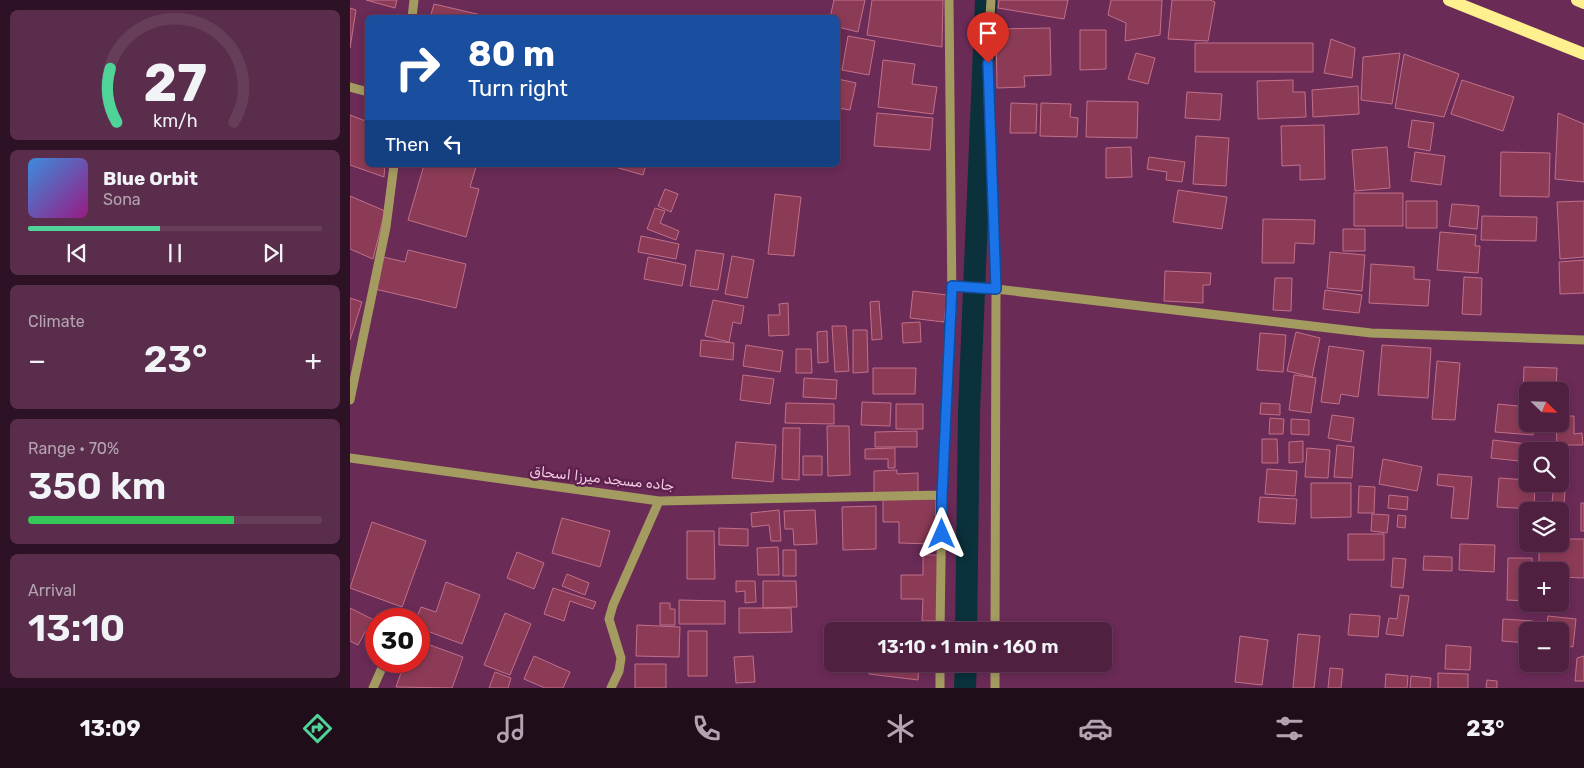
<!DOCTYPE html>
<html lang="en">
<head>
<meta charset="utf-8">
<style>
	body { margin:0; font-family:Rubik,"Noto Naskh Arabic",sans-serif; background:#5a2d4c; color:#f1f3f6; height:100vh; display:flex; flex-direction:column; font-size:19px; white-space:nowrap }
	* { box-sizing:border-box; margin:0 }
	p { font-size:16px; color:#b4a3b1 }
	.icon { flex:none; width:28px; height:28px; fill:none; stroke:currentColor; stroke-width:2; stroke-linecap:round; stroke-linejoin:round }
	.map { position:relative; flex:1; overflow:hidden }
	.side { display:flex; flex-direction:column; gap:10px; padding:10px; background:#2c1224; width:350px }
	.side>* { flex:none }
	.hud { position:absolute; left:15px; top:15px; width:475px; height:152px; border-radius:8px; box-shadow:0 2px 8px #0003,0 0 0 1px #673e5a; background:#1a4fa0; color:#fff; overflow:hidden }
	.needle { width:32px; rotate:113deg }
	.fabs { position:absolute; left:1169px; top:382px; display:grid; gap:10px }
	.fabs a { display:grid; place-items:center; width:50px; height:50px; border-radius:8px; background:#502041; box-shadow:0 2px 8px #0003,0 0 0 1px #673e5a; font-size:25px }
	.speed { position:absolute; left:15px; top:608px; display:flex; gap:10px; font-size:25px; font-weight:700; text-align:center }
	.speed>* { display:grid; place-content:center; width:65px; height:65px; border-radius:50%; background:#502041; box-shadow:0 2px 8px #0003,0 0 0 1px #673e5a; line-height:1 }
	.speed .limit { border:8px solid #d22; background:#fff; color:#111 }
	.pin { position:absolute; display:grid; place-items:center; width:42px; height:42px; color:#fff; margin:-51px -21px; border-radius:50% 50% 50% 0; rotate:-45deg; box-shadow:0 0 5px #0007 }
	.pin .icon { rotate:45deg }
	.me { position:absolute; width:55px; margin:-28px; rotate:0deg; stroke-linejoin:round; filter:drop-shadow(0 0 4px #0008) }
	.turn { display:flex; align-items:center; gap:18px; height:105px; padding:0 20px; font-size:22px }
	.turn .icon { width:65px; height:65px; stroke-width:2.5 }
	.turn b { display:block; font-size:35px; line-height:42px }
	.then { display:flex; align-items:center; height:48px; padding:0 20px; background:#0003; gap:10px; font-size:19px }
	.big { font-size:38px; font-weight:600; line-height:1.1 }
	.side .tile { flex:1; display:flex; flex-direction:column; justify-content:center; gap:8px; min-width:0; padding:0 18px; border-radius:8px; background:#5a2d4c }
	.side .dial { align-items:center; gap:0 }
	.dial svg { height:130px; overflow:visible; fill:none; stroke:#673e5a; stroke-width:7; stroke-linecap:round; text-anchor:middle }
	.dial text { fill:#f1f3f6; stroke:none }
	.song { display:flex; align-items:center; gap:15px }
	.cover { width:60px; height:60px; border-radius:8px; background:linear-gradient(135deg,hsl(210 70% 55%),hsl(310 70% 35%)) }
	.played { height:5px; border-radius:2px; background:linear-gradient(90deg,#50d398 45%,#673e5a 45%) }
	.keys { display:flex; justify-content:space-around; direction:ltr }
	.heat { display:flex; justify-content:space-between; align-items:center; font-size:28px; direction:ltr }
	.charge { height:8px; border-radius:4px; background:linear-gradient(90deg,#34c759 70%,#673e5a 0) }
	.trip { position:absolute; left:474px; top:622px; width:288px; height:50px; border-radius:8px; background:#502041; box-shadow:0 2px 8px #0003,0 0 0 1px #673e5a; font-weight:600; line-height:50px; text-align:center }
	.dock { display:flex; height:80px; justify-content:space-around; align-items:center; background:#200d1a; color:#b4a3b1 }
	.dock .icon { width:35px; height:35px }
	.dock .active { color:#50d398 }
	.dock b { font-size:22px; color:#f1f3f6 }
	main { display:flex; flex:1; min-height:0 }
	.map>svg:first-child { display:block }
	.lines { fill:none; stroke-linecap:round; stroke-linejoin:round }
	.canal { stroke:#0a313c; stroke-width:22 }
	.building { fill:#8c3b57; stroke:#c17089 }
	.minor { stroke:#a49b61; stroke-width:9 }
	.major { stroke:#feef8f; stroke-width:12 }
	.route-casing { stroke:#114b97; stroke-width:12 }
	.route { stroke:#1a73e8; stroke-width:9 }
	.labels { text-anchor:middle; stroke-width:5; stroke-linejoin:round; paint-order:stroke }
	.street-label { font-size:14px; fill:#f4cee5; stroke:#5e204c }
</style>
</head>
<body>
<main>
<section class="side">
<div class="tile dial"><svg viewBox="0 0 100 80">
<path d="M14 69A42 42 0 1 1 86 69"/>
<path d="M14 69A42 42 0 0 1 10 36" stroke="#50d398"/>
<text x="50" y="56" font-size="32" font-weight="700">27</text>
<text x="50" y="72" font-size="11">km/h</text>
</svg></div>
<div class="tile">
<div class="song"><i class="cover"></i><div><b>Blue Orbit</b><p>Sona</p></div></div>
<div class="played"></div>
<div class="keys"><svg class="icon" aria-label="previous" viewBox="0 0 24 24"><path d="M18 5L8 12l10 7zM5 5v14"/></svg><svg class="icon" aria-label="pause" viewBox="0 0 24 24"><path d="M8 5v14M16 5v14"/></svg><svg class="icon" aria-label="next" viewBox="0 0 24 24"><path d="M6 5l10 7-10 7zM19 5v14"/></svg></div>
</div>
<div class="tile"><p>Climate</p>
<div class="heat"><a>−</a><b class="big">23°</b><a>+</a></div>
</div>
<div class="tile"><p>Range · 70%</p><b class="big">350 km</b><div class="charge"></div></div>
<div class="tile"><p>Arrival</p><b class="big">13:10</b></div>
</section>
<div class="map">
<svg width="1234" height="688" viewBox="0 0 1234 688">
	<rect width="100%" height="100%" fill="#6a2b57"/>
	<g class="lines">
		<path class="canal" d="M616,631L619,412L636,0
			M615,688L616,664"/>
	</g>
	<path class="building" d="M16,0H47L45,8Z
		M484,0H515L508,32L488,27V18H480Z
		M522,0H593L592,47L517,35Z
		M649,0H718L714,19L648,8Z
		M761,0H812L810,35L775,41L776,23L758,15Z
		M822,0H860L865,2L858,41L818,39Z
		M84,4L144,18H80Z
		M0,8L6,10L0,48Z
		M700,28L701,75L674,76L675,87L647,88L646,29Z
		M730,30H756V69L730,70Z
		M498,36L525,41L519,75L492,70Z
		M981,39L1005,48L1002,78L974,73Z
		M845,43H963V72H845Z
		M786,53L805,58L798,84L778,79Z
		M1050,53L1042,104L1011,100L1013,57Z
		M1054,54L1109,74L1094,117L1045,108Z
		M533,60L565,64L562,84L587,87L583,114L528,107Z
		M488,79L506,83L500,110L488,108Z
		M943,80V92H955L956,117L908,119L907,81Z
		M1112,80L1164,97L1153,131L1101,114Z
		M1008,86L1009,114L963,117L962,90Z
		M837,92L872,94L870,120L835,118Z
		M737,101L788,102L787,138L736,137Z
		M661,103L687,104L686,133H660Z
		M691,103L721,104L720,117L728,118L727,137L690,136Z
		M527,113L583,118L580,150L524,146Z
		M1208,113L1234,124V182L1205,179Z
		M0,115L18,122V165H35L34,177L0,165Z
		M1062,120L1084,123L1080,151L1058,147Z
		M974,125L975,179L950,180V165L932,166L931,126Z
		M846,136L879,138L876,186L843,184Z
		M781,147L782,177L756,178V148Z
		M1037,147L1040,188L1005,191L1002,150Z
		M1065,152L1095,156L1091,185L1061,181Z
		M1151,152L1200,153L1199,197L1150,196Z
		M799,157L835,162L832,182L816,180L817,172L797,169Z
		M74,165H118L126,167L120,187L129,189L116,237L58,220Z
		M258,165H296L293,175Z
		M315,189L328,194L321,212L308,206Z
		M828,190L877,197L872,229L823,222Z
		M1004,193H1053V226H1004Z
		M425,194L451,197L444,256L418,254Z
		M0,196L35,211L23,259L0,249Z
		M1056,201H1087V228H1056Z
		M1234,201V257L1210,259L1207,202Z
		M1102,204L1129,206L1127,229L1099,226Z
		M305,208L315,211L310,223L329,231L326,240L297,229Z
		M1132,216L1187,217L1186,241L1131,240Z
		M913,219L965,220L964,244L945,243L944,263H912Z
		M993,229H1015V251H993Z
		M1090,232L1126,235L1125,246H1130L1128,273L1087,270Z
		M291,236L329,244L326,259L288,252Z
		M58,250L116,264L106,308L25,289L33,257L55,262Z
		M346,250L374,254L368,290L340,286Z
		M980,252L1015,255L1012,291L977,288Z
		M382,256L404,260L397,298L375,294Z
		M298,257L336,265L332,286L294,279Z
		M1234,260V293L1210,294L1209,262Z
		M1021,264L1064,267V279L1080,280L1078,306L1019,303Z
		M815,271L861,273L860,285H853V303L814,301Z
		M1114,277L1132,278L1131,315L1112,314Z
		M925,278H942L941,311L923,310Z
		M975,290L1012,295L1009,313L973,309Z
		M563,291L597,295L594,322L560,318Z
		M0,298L12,302L0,340Z
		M363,300L394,306L391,324L383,322L379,342L355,336Z
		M529,301L532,339L522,340L520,302Z
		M438,303L439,335L419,336L418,315H430L429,304Z
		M570,322L571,342L553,343L552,323Z
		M482,326H496L499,371L485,372Z
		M503,330H517L518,372L503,373Z
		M477,331L478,362L468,363L467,332Z
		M946,332L970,338L962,377L937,371Z
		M910,333L936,335L933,372L907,370Z
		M351,340L384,343L383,360L350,356Z
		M396,345L433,351L430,372L393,366Z
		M1032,345L1081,348L1078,398L1028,395Z
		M979,346L1014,351L1008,397L991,394L989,404L971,402Z
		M446,349H461L462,373H446Z
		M1087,361L1110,363L1105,420L1082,419Z
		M1174,367L1207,368L1206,391H1178V396H1173Z
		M523,368H566L565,394H523Z
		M393,375L424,379L420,404L390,400Z
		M944,375L966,378L961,413L939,410Z
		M454,378L487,380L486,399L453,397Z
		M512,402L541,403L540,426L511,425Z
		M436,403L484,404V424L435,423Z
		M911,403L930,404V415L910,414Z
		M546,404H573V429H546Z
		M1148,404L1178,407V424H1184L1183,435L1145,432Z
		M982,415L1004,418L1001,442L978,438Z
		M1210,416H1224V434L1232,433L1233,445H1207L1206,424H1210Z
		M920,418L934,419L933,434H919Z
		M941,419L959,420V435L941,434Z
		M477,426H499L500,475L478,476Z
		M433,428H450L449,480L432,479Z
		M567,431V447H525V432Z
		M912,439H927L928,463H912Z
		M1143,440L1194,446V451H1178V462L1141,458Z
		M953,441V462L939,463V442Z
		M386,442L426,445L423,482L382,478Z
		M987,445L1004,447L1002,478L984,477Z
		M545,448V468H538V459H515V449Z
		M957,448L980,450L978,478L955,477Z
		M453,456H472V475H453Z
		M1033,459L1072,467L1067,491L1029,484Z
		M1210,468H1217L1214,504L1202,503L1204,484H1210Z
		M917,469L947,471L945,496L915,494Z
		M547,470V474L568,473V493L524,495V471Z
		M1088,474L1122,477L1118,519L1101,518L1104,487L1087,485Z
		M1149,478L1178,480V484H1185L1184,509L1147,507Z
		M961,483H1001V517L961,518Z
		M1009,486L1025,487L1024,513H1008Z
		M1039,495L1058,497L1057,510L1038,508Z
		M910,497L947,499L945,524L908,522Z
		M533,498L586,499L585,544L549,543V522H533Z
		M1231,503H1234V531H1231Z
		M526,506V549L493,550L492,507Z
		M429,510L431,541H421L419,525L402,527L401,513Z
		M465,510L467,544L444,545L443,529H435L434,511Z
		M1022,514L1039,515L1037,533L1021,531Z
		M1048,515L1056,516L1055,528L1047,527Z
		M212,518L260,531L250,567L202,553Z
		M22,522L76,541L52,607L0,588Z
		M369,528L398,529V546L369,545Z
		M337,531H364L365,579H337Z
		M998,534H1034V560H998Z
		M1210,539H1234V578L1210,577V571H1189V544H1210Z
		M1110,544L1145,545L1144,572L1109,570Z
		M428,547L429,575H408L407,548Z
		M433,550H446V576H433Z
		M167,552L194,563L184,589L157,578Z
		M573,555H588L587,621H572L573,599H551V575H573Z
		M1074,556L1102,557V571L1073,570Z
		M1043,558L1056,559L1053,588L1041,587Z
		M1158,558H1182V571H1178V601L1157,600Z
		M217,574L239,583L235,595L212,586Z
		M386,581H405L406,602L395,603V591L386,592Z
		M413,581H446L447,607L413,608Z
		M96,582L130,595L112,644L69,628V619H66L71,607L86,612Z
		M203,588L246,602L243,609L220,601L214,621L194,614Z
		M1050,595L1059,596L1053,636L1036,634L1039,618L1047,619Z
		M329,600L375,601V624H329Z
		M310,603H320V609H325V625H310Z
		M0,608L22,619L8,645L0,641Z
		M389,608H441L442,632L389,633Z
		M155,613L181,624L160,675L134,665Z
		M1000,614L1030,616L1028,637L998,635Z
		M1198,616L1226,619L1223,647L1210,645V631H1196Z
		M1153,619L1183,621V631H1178V643L1152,641Z
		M287,625L330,627L329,657L286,656Z
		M338,631H357V676H338Z
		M948,634L970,636L964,688H943Z
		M890,636L918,640L912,685L885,682Z
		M69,641L113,657L102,688L46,687L55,661H69Z
		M1096,645L1121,647L1120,670L1095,669Z
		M184,656L220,672L213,688H195L174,679Z
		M403,656L405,682L386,683L384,657Z
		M1234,656V681H1225L1227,658Z
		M285,664H316V688H285Z
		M520,664H569L568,680L519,674Z
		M980,668L993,669L991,688H978Z
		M145,672L161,678L158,688H139Z
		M1088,673L1118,674V688H1088Z
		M1036,674L1058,676L1057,688H1035Z
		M1061,676L1081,678L1080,688H1060Z
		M1137,680L1147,681V688H1136Z"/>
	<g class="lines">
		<path class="minor" d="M641,0L638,48L646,289L645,631
			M62,18L64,0
			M0,87L18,92
			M602,286L646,289L1021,333L1234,340
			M0,400L36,227L44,165
			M0,458L309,501L592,495
			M590,631L592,495L602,307L599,0
			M23,688L35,661
			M261,688L269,671L271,658L259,619L263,605L309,501
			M590,688V664
			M645,688V664"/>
		<path class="major" d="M1099,0L1234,54
			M1227,0L1234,3"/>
	</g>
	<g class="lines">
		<defs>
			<path id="route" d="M592,534V496L602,286L646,289L638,63"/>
		</defs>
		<use href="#route" class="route-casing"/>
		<use href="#route" class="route"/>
	</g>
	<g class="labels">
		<g class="street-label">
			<text transform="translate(252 478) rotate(6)" y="5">جاده مسجد ميرزا اسحاق</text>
		</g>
	</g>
</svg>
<div class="fabs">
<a><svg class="needle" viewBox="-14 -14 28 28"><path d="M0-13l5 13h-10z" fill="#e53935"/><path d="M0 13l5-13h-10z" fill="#b4a3b1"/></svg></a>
<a><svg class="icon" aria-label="search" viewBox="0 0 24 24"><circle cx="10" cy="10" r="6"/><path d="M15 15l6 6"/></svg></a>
<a><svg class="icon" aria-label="layers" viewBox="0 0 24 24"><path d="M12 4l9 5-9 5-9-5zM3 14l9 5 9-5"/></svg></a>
<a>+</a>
<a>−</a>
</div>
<div class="speed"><div class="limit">30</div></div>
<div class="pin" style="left:638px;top:63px;background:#d93025"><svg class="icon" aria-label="arrive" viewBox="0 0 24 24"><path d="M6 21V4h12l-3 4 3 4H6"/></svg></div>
<svg class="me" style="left:592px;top:534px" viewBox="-20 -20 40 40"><path d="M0-17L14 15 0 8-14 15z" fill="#1a73e8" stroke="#fff" stroke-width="4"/></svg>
<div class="trip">13:10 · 1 min · 160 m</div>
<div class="hud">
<div class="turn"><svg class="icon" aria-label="right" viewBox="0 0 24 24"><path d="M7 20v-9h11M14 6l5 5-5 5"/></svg><div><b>80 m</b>Turn right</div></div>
<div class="then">Then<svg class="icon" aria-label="left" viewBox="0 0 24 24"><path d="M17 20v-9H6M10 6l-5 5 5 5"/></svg></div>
</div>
</div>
</main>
<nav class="dock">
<b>13:09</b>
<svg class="icon active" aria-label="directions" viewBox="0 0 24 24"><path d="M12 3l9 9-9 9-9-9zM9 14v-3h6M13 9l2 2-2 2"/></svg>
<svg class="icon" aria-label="music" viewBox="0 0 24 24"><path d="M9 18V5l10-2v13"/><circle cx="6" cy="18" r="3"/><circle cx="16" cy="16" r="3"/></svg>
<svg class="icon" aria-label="phone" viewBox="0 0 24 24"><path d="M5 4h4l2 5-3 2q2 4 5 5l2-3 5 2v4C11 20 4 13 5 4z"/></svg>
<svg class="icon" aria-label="climate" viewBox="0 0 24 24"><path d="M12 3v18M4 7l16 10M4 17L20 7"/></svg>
<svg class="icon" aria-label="car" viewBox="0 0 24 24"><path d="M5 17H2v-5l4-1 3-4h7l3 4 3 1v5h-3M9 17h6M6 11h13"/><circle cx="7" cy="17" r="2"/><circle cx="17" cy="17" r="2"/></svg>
<svg class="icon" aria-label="filters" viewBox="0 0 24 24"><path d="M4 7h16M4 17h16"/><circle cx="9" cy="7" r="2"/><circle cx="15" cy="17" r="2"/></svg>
<b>23°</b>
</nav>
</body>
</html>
